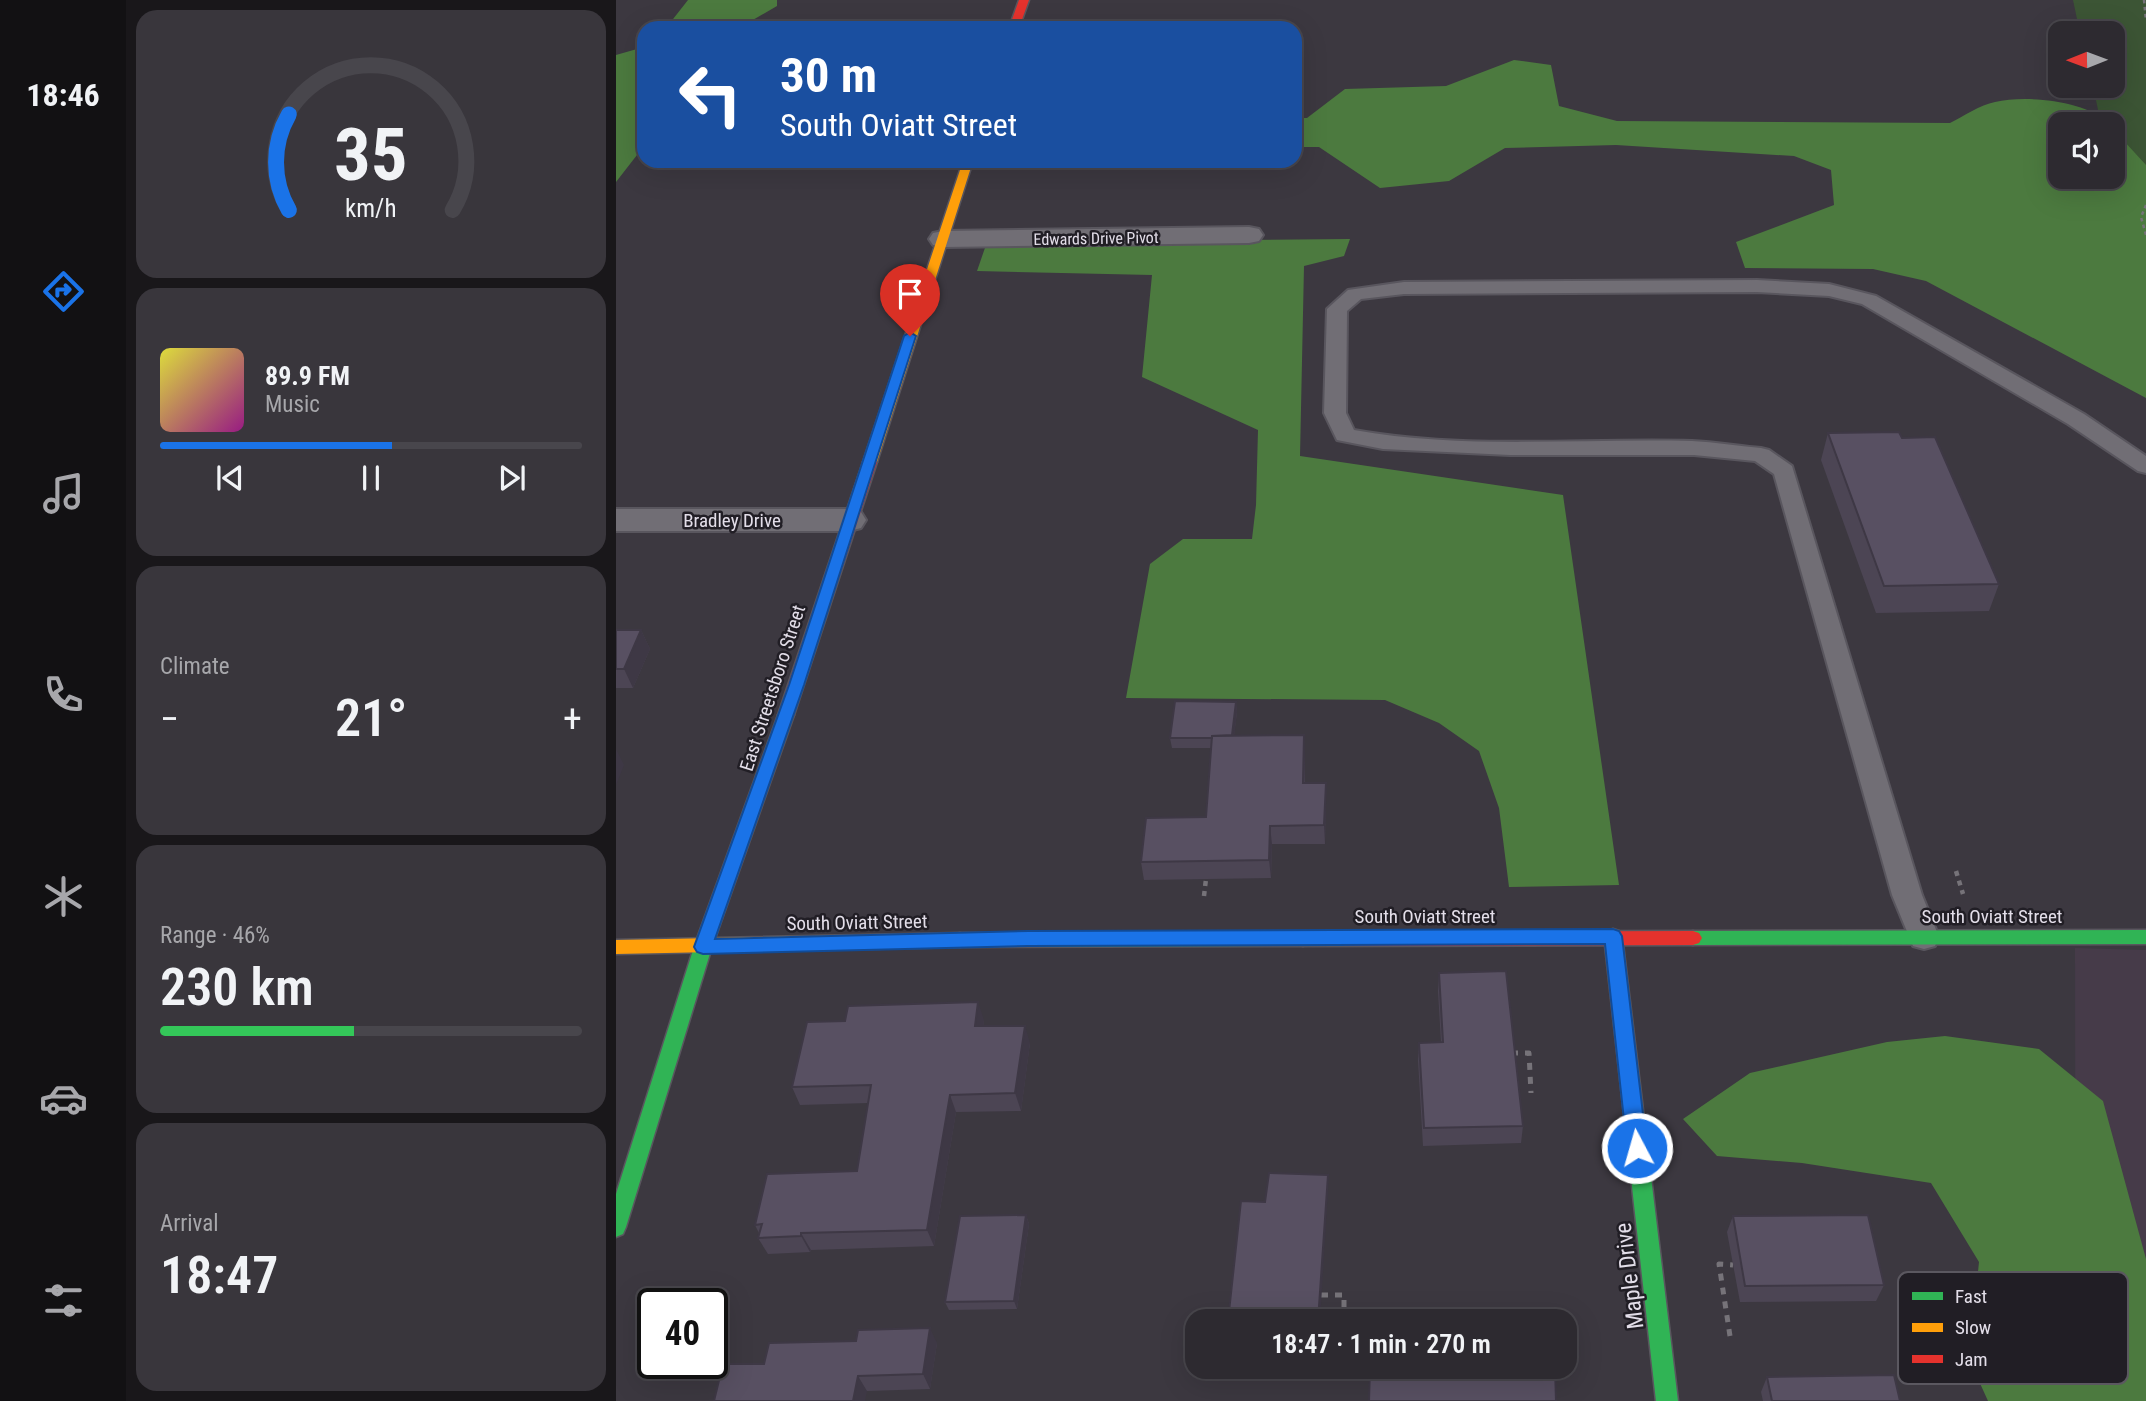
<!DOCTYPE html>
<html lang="en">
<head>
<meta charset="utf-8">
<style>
	body { margin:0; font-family:"Roboto Condensed",sans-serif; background:#39363c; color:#f1f3f6; height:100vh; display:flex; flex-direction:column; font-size:26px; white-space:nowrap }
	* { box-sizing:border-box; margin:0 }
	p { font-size:23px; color:#a7a7ab }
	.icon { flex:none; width:38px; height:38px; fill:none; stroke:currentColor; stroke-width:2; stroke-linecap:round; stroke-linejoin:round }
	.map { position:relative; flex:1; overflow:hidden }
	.drawer { display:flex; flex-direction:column; gap:10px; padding:10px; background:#19171a; width:490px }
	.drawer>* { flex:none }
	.hud { position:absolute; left:21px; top:21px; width:665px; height:147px; border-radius:21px; box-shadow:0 7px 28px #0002,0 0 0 2px #48464c; background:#1a4fa0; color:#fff; overflow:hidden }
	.needle { width:46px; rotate:269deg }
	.controls { position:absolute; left:1432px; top:21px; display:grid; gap:14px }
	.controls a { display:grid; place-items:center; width:77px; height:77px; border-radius:14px; background:#2d2a30; box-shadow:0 7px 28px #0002,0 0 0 2px #48464c; font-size:35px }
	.speed { position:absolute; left:21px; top:1288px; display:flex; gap:14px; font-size:35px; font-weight:700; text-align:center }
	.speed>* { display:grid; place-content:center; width:91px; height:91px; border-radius:50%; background:#2d2a30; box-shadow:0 7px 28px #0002,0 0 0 2px #48464c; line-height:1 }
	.speed .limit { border:4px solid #111; border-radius:10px; background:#fff; color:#111 }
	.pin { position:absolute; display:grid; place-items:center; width:60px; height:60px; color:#fff; margin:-72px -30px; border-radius:50% 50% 50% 0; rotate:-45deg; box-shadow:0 0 7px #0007 }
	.pin .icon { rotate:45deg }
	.me { position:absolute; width:77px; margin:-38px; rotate:354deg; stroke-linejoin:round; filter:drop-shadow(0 0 5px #0008) }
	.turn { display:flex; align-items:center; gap:24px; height:147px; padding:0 28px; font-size:32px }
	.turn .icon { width:91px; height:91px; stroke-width:2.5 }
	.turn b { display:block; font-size:49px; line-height:60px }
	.big { font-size:52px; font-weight:600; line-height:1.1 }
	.drawer .card { flex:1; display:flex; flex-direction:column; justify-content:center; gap:10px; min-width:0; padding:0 24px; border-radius:21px; background:#39363c }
	.drawer .dial { align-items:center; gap:0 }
	.dial svg { height:182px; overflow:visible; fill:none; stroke:#48464c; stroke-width:7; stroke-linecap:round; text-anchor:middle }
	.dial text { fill:#f1f3f6; stroke:none }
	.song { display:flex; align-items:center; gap:21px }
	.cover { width:84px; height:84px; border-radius:10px; background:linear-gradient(135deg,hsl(60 70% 55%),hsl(310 70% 35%)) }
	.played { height:7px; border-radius:4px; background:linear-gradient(90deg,#1a73e8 55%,#48464c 55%) }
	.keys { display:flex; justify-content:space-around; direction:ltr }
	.heat { display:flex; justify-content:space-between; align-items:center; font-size:38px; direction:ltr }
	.charge { height:10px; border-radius:5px; background:linear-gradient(90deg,#34c759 46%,#48464c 0) }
	.trip { position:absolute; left:569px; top:1309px; width:392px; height:70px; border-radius:21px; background:#2d2a30; box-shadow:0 7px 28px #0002,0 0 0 2px #48464c; font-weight:600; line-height:70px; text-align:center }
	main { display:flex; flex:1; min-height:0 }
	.dock { display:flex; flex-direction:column; width:126px; justify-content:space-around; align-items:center; background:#121113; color:#a7a7ab }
	.dock .icon { width:49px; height:49px }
	.dock .active { color:#1a73e8 }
	.dock b { font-size:32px; color:#f1f3f6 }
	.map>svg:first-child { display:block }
	.commercial { fill:#463b49 }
	.green { fill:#3c5535 }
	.forest { fill:#4c7a3f }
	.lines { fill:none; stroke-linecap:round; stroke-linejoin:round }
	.lane-casing { stroke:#59565e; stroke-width:4 }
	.street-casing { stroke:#59565e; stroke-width:4 }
	.fast-casing { stroke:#59565e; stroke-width:3 }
	.slow-casing { stroke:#59565e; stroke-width:3 }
	.jam-casing { stroke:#59565e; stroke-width:3 }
	.path-far2 { stroke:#767379; stroke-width:2.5; stroke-dasharray:3.5 3.5; stroke-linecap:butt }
	.path-far1 { stroke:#767379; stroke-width:4.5; stroke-dasharray:5 5; stroke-linecap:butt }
	.path { stroke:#767379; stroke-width:5; stroke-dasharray:7 7; stroke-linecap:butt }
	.lane { fill:#716e75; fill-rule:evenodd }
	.street { fill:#716e75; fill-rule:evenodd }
	.fast { fill:#30b455; fill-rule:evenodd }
	.slow { fill:#ff9f0a; fill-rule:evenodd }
	.jam { fill:#e5322d; fill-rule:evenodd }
	.wall { fill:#4c4554 }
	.shaded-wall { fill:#3e3845 }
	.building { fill:#585062; stroke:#3e3845; stroke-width:2 }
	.route { fill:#1a73e8; stroke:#114b97; stroke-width:2 }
	.labels { text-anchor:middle; stroke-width:5; stroke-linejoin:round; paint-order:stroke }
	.far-street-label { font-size:16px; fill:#e3dee9; stroke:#211e25 }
	.street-label { font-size:19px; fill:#e3dee9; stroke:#211e25 }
	.near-street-label { font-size:23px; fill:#e3dee9; stroke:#211e25 }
	.key { fill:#211e25; stroke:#5b5860; stroke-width:2 }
	.key-label { font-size:19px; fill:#e3dee9 }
</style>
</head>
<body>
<main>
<nav class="dock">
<b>18:46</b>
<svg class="icon active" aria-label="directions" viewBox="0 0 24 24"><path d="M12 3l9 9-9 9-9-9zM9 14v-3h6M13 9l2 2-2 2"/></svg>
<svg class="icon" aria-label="music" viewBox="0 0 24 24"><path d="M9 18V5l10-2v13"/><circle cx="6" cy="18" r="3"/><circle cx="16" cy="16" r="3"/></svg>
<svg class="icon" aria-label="phone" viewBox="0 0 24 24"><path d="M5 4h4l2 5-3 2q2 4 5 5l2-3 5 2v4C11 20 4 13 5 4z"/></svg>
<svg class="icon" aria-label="climate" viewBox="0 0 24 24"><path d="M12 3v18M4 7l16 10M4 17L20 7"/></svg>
<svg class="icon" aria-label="car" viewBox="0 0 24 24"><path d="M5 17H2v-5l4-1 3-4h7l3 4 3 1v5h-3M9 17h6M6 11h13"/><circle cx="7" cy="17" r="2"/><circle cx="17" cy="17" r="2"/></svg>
<svg class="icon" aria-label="filters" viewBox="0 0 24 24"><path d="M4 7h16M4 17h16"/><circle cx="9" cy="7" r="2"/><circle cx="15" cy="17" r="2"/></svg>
</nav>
<section class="drawer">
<div class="card dial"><svg viewBox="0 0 100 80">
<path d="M14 69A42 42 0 1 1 86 69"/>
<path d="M14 69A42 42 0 0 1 14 27" stroke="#1a73e8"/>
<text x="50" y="56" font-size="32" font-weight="700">35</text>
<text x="50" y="72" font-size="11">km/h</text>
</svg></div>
<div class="card">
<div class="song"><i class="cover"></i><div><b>89.9 FM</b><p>Music</p></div></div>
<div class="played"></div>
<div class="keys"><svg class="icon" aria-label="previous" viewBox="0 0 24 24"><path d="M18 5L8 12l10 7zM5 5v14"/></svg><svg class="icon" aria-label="pause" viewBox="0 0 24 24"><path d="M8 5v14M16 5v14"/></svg><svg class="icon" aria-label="next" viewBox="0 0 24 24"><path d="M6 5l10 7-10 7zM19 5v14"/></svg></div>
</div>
<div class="card"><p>Climate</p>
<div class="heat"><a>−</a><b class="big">21°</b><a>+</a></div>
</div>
<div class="card"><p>Range · 46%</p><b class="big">230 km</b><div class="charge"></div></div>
<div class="card"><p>Arrival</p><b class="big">18:47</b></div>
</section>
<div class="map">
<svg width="1530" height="1401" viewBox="0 0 1530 1401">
	<rect width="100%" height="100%" fill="#3c3840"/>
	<path class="commercial" d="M1459,948L1530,950V1401H1460Z"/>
	<path class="green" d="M1457,0H1530V290L1496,173V124H1485L1477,86H1496V33H1464Z"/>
	<path class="forest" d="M72,0H161V6L123,28H50Z
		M28,47V132L21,155L0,182V55Z
		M898,60L935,65L943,106L1001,121L1334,123C1348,116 1364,105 1379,102C1410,95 1470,100 1493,124H1444V177H1496V128L1530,165V398L1310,281L1257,269L1129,268L1120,242L1218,205L1215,170L1178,156L1000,145L889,148L833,181L764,188L703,147H679V118H691L729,89L830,86Z
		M734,239L728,256L688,266L684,456L947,495L1003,885L893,887L883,808L863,751L823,723L769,700L510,698L534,564L567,539H636L640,505L642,430L526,377L536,275L361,271L371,242Z
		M1329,1036L1423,1049L1487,1101L1530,1259V1401H1372L1353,1359L1363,1262L1315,1183L1186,1163L1101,1156L1067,1119L1134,1073L1271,1042Z"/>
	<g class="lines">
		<defs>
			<path id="lane" d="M1141,280L1213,284L1260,296L1468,414L1530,456V473L1522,471L1452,424L1246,304L1213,296L1141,292L788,294L745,299L731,311L730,413L738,430C848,450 964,438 1076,441C1099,442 1122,446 1145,448L1153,450L1176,466L1306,895L1323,937L1319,946L1308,949L1297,946L1276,895L1158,474L1139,461L1078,455H894L767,449L721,440L708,413L711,309L732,290L788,282Z"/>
			<path id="street" d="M633,227L643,229L647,235L643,241L633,243L327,247L317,245L313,239L317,233L327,231Z
				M0,509H233L245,512L250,520L245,528L233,531H0Z"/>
			<path id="fast" d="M170,709L178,715L96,947L10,1227L7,1234L0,1237V1194L78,947L162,715Z
				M997,929L1003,931L1006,936L1062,1401H1040L988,936L991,931Z
				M1530,930V944L1077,945L1071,943L1068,938L1071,933L1077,931Z
				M687,932L693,934L696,939L693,944L687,946L344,947L338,945L335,940L338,935L344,933Z"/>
			<path id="slow" d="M347,161H357L261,462L254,466L249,465L247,462Z
				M344,933L350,935L353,940L350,945L344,947L0,954V940Z"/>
			<path id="jam" d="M403,0H413L403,28H393Z
				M254,458L261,462L178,715L176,719H164L162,715L247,462Z
				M1077,931L1083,933L1086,938L1083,943L1077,945L687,946L681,944L678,939L681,934L687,932Z"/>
		</defs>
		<use href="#lane" class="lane-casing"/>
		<use href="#street" class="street-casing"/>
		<use href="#fast" class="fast-casing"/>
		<use href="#slow" class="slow-casing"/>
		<use href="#jam" class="jam-casing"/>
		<path class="path-far2" d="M1528,0L1530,21
			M1530,205L1525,217L1530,235"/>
		<path class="path-far1" d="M1340,871L1347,894
			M588,896L590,879"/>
		<path class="path" d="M895,1053H913L915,1093
			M705,1295H728V1321
			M1114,1336L1103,1264L1117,1265"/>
		<use href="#lane" class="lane"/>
		<use href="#street" class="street"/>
		<use href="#fast" class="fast"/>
		<use href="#slow" class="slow"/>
		<use href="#jam" class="jam"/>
	</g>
	<path class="wall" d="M1212,433L1286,438L1383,584L1373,611L1260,613L1205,460Z
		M0,630H25L34,649L17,688H0Z
		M620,702L621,712L618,735L689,754V783H710L709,844H656L655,878L528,880L525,862L590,817L595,748H556L554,738Z
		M823,973L907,1126L905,1143L807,1146L802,1060L803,1043L825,1042L822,991Z
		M368,1020L367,1026L414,1043L405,1111L340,1112L318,1246L195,1250L194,1252L152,1254L142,1238L143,1233L139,1225L241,1171L252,1103L184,1105L176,1087Z
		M410,1215L413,1224L401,1309L333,1310L329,1302Z
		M1117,1216L1268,1285L1260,1301L1124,1302L1111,1232Z
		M240,1341L321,1343L314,1389L251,1391L148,1364Z
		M611,1367H701L700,1374L611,1371Z
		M1151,1377L1284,1401H1147L1145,1392Z"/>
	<path class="shaded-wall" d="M25,630L34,649L17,688L8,669Z
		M620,702L621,712L617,748L616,738Z
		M688,735L689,754L688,802L687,783Z
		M0,749L8,765L0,785Z
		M710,783V802L709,844L708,825Z
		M654,826L656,844L655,878L653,860Z
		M362,1002L368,1020L365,1044L359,1026Z
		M409,1026L414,1043L405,1111L399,1093Z
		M334,1095L340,1112L318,1246L311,1230Z
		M712,1175V1192L704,1321H702Z
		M410,1215L413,1224L401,1309L398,1301Z
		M185,1233L195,1250L194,1252L185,1236Z
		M314,1328L321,1343L314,1389L307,1374Z
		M242,1376L251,1391L249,1401H237Z"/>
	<path class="building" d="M1283,432L1286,438L1319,437L1383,584L1268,586L1212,433Z
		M0,630H25L8,669H0Z
		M559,701L620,702L616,735L596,736V738H554Z
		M688,735L687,783H710L708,825L654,826L653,860L525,862L530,818L590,817L596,736Z
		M890,971L907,1126L808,1128L803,1043L827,1042L823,973Z
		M362,1002L359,1026H409L399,1093L334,1095L311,1230L185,1233V1236L142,1238L146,1224L139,1225L151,1174L241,1171L255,1085L176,1087L191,1022L229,1021L232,1006Z
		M653,1173L712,1175L702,1321H612L625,1201L649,1202Z
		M410,1215L398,1301L329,1302L344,1216Z
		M1252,1215L1268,1285L1129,1286L1117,1216Z
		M314,1328L307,1374L242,1376L237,1401H98L107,1364H148L153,1343L240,1341L242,1330Z
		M754,1367H939L940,1401H753Z
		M1278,1375L1284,1401H1156L1151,1377Z"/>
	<path class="route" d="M294,332L300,336L188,685L99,939L412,931L997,929L1003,931L1006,936L1031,1148L1028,1154L1021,1157L1014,1154L1011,1148L989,944L412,946L87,954L81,952L78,947L173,685L288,336Z"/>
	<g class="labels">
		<g class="far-street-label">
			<text transform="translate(480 238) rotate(-1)" y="6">Edwards Drive Pivot</text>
		</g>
		<g class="street-label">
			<text x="116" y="527">Bradley Drive</text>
			<text transform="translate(156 688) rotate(-72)" y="7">East Streetsboro Street</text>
			<text x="809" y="923">South Oviatt Street</text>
			<text x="1376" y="923">South Oviatt Street</text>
			<text transform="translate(241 922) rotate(-1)" y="7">South Oviatt Street</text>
		</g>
		<g class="near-street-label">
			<text transform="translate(1013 1276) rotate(-97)" y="8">Maple Drive</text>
		</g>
	</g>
	<rect x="1282" y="1272" width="230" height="112" rx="10" class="key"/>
	<rect x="1296" y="1292" width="31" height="8" fill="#30b455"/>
	<rect x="1296" y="1323" width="31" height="9" fill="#ff9f0a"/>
	<rect x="1296" y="1355" width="31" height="8" fill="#e5322d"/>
	<g class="key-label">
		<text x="1339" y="1303">Fast</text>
		<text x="1339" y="1334">Slow</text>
		<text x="1339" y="1366">Jam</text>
	</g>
</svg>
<div class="controls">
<a><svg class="needle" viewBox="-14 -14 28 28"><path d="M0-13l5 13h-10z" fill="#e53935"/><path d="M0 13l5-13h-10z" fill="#a7a7ab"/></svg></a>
<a><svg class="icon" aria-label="sound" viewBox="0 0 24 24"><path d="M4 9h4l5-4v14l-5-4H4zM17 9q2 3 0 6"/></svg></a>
</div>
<div class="speed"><div class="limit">40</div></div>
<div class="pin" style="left:294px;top:336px;background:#d93025"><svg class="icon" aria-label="arrive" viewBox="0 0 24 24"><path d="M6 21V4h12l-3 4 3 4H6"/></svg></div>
<svg class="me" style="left:1021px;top:1148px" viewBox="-20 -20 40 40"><circle r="17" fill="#1a73e8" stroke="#fff" stroke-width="3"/><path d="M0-11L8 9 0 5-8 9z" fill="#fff"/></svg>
<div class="trip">18:47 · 1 min · 270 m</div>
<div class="hud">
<div class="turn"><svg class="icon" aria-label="left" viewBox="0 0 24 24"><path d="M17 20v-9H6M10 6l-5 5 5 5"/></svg><div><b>30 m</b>South Oviatt Street</div></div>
</div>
</div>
</main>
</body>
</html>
